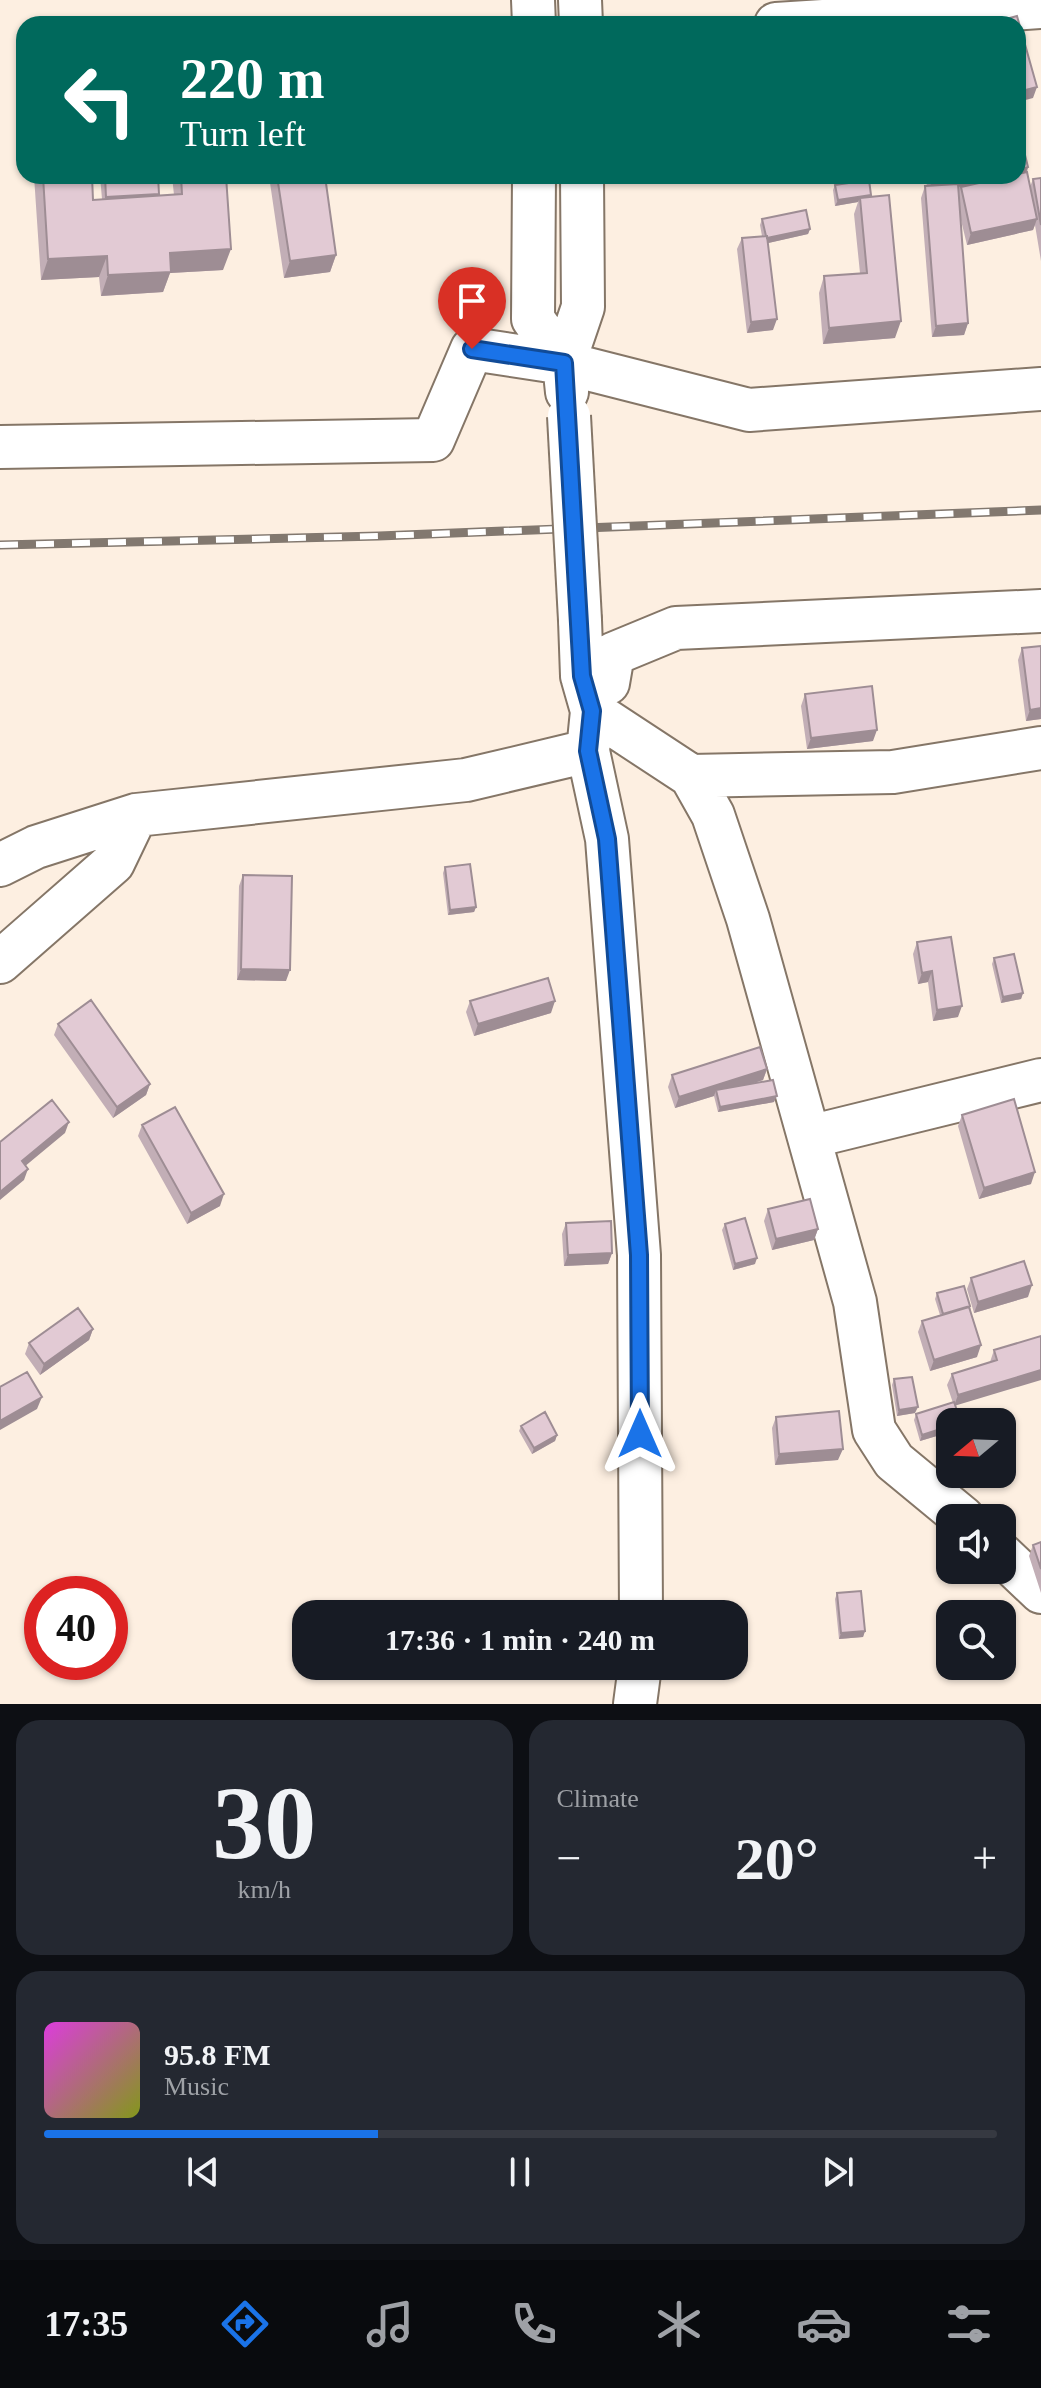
<!DOCTYPE html>
<html lang="en">
<head>
<meta charset="utf-8">
<style>
	body { margin:0; font-family:Georgia,serif; background:#242831; color:#f1f3f6; height:100vh; display:flex; flex-direction:column; font-size:30px; white-space:nowrap }
	* { box-sizing:border-box; margin:0 }
	p { font-size:26px; color:#9ea1a6 }
	.icon { flex:none; width:44px; height:44px; fill:none; stroke:currentColor; stroke-width:2; stroke-linecap:round; stroke-linejoin:round }
	.map { position:relative; height:1704px; overflow:hidden }
	.side { display:flex; flex-direction:column; gap:16px; padding:16px; background:#0d0f14; flex:1 }
	.side>* { flex:none }
	.banner { position:absolute; left:16px; top:16px; width:1010px; height:168px; border-radius:24px; box-shadow:0 2px 6px #0004; background:#00695c; color:#fff; overflow:hidden }
	.needle { width:52px; rotate:251deg }
	.fabs { position:absolute; left:936px; top:1408px; display:grid; gap:16px }
	.fabs a { display:grid; place-items:center; width:80px; height:80px; border-radius:16px; background:#171b24; box-shadow:0 2px 6px #0004; font-size:40px }
	.speed { position:absolute; left:24px; top:1576px; display:flex; gap:16px; font-size:40px; font-weight:700; text-align:center }
	.speed>* { display:grid; place-content:center; width:104px; height:104px; border-radius:50%; background:#171b24; box-shadow:0 2px 6px #0004; line-height:1 }
	.speed .limit { border:12px solid #d22; background:#fff; color:#111 }
	.pin { position:absolute; display:grid; place-items:center; width:68px; height:68px; color:#fff; margin:-82px -34px; border-radius:50% 50% 50% 0; rotate:-45deg; box-shadow:0 0 8px #0007 }
	.pin .icon { rotate:45deg }
	.me { position:absolute; width:88px; margin:-44px; rotate:0deg; stroke-linejoin:round; filter:drop-shadow(0 0 6px #0008) }
	.turn { display:flex; align-items:center; gap:28px; height:168px; padding:0 32px; font-size:36px }
	.turn .icon { width:104px; height:104px; stroke-width:2.5 }
	.turn b { display:block; font-size:56px; line-height:68px }
	.big { font-size:60px; font-weight:600; line-height:1.1 }
	.side .tile { flex:1; display:flex; flex-direction:column; justify-content:center; gap:12px; min-width:0; padding:0 28px; border-radius:24px; background:#242831 }
	.side .dial { align-items:center; gap:0 }
	.dial b { font-size:104px; line-height:1 }
	.song { display:flex; align-items:center; gap:24px }
	.cover { width:96px; height:96px; border-radius:12px; background:linear-gradient(135deg,hsl(300 70% 55%),hsl(70 70% 35%)) }
	.played { height:8px; border-radius:4px; background:linear-gradient(90deg,#1a73e8 35%,#363941 35%) }
	.keys { display:flex; justify-content:space-around; direction:ltr }
	.heat { display:flex; justify-content:space-between; align-items:center; font-size:44px; direction:ltr }
	.side .tiles { flex:1; display:grid; gap:16px; grid-template-columns:1fr 1fr }
	.tile:last-child { grid-column:span 2 }
	.trip { position:absolute; left:292px; top:1600px; width:456px; height:80px; border-radius:24px; background:#171b24; box-shadow:0 2px 6px #0004; font-weight:600; line-height:80px; text-align:center }
	.dock { display:flex; height:128px; justify-content:space-around; align-items:center; background:#090b0e; color:#9ea1a6 }
	.dock .icon { width:56px; height:56px }
	.dock .selected { color:#1a73e8 }
	.dock b { font-size:36px; color:#f1f3f6 }
	.map>svg:first-child { display:block }
	.lines { fill:none; stroke-linecap:round; stroke-linejoin:round }
	.minor-casing { stroke:#857667; stroke-width:46 }
	.minor { stroke:#fff; stroke-width:42 }
	.rail-casing { stroke:#82786f; stroke-width:9 }
	.rail { stroke:#fff; stroke-width:6; stroke-dasharray:18; stroke-linecap:butt }
	.minor-bridge-casing { stroke:#857667; stroke-width:46; stroke-linecap:butt }
	.minor-bridge { stroke:#fff; stroke-width:42 }
	.wall { fill:#c2aeb6 }
	.shaded-wall { fill:#9e8d94 }
	.building { fill:#e2cad4; stroke:#9e8d94; stroke-width:2 }
	.route-casing { stroke:#114b97; stroke-width:20 }
	.route { stroke:#1a73e8; stroke-width:14 }
</style>
</head>
<body>
<div class="map">
<svg width="1041" height="1704" viewBox="0 0 1041 1704">
	<rect width="100%" height="100%" fill="#fdefe1"/>
	<g class="lines">
		<defs>
			<path id="minor" d="M533,0L534,24
				M580,0L581,24
				M776,24L1041,7
				M534,176L533,319L564,363
				M567,392L564,363L583,307L582,176
				M0,447L433,440L472,349L564,363L749,410L1041,389
				M580,620L582,676L592,711L588,751L607,839L639,1255L641,1614
				M582,676L608,683L613,654L676,628L1041,611
				M592,711L691,776L713,815L748,919L855,1302L874,1430L894,1461L963,1518
				M691,776L893,772L1041,748
				M0,865L36,847L136,815L466,780L588,751
				M0,962L113,863L136,815
				M809,1137L1041,1080
				M1002,1555L1041,1592
				M635,1704L640,1666"/>
		</defs>
		<use href="#minor" class="minor-casing"/>
		<use href="#minor" class="minor"/>
		<defs>
			<path id="rail" d="M0,545L379,536L1041,510"/>
		</defs>
		<use href="#rail" class="rail-casing"/>
		<use href="#rail" class="rail"/>
		<defs>
			<path id="minor-bridge" d="M569,416L580,620"/>
		</defs>
		<use href="#minor-bridge" class="minor-bridge-casing"/>
		<use href="#minor-bridge" class="minor-bridge"/>
	</g>
	<path class="wall" d="M1028,167L1027,172L1030,187L1033,179L1041,178V261L1035,225L1033,230L967,245L960,216L968,323L964,335L932,337L921,198L925,186H927L925,176H1018Z
		M34,176H92L93,200L102,199L100,176H158L159,196L174,195L172,176H226L223,270L170,273L163,292L101,296L99,277L41,280Z
		M269,176H325L336,255L330,272L284,278Z
		M835,185L871,195L895,338L823,344L819,293L824,276L860,273L854,214L858,202L835,206L833,190Z
		M762,219L810,229L808,234L768,243L773,330L747,333L737,249L742,238L762,236L760,225Z
		M1022,648L1041,719L1026,721L1018,660Z
		M805,694L873,741L807,749L801,706Z
		M445,867L476,907L474,912L448,915L443,873Z
		M243,875L286,981L237,980L239,886Z
		M917,942L958,1017L933,1021L928,982L918,984L913,954Z
		M994,958L1023,993L1021,999L1001,1003L992,964Z
		M470,1001L551,1013L474,1036L466,1012Z
		M58,1024L150,1084L146,1095L113,1118L54,1035Z
		M767,1069L763,1080L753,1083L774,1102L718,1112L714,1096L675,1108L668,1087L672,1075Z
		M962,1115L1031,1184L979,1199L958,1126Z
		M142,1125L220,1206L187,1224L138,1136Z
		M768,1209L818,1229L814,1240L772,1250L764,1221Z
		M566,1223L612,1253L608,1264L564,1266L562,1234Z
		M725,1224L755,1264L733,1270L722,1230Z
		M971,1278L1028,1297L974,1313L967,1289Z
		M937,1293L970,1306L977,1357L930,1371L918,1332L922,1321L940,1315L935,1299Z
		M93,1329L89,1340L40,1375L25,1354L29,1343Z
		M1041,1336L955,1406L950,1422V1432L920,1441L914,1420L916,1414L953,1403L947,1385L952,1374L990,1362L994,1350Z
		M894,1379L915,1413L897,1416L892,1385Z
		M776,1417L838,1460L775,1465L772,1428Z
		M521,1426L557,1435L555,1441L532,1454L519,1431Z
		M1041,1542V1593L1029,1556L1033,1545Z
		M837,1593L865,1631L863,1637L839,1639L835,1599Z"/>
	<path class="shaded-wall" d="M1037,87L1033,98L1018,102V92Z
		M1028,167L1026,173L1018,176V170Z
		M959,176H990L988,182L928,192L932,181Z
		M159,194L155,206L102,208L106,197Z
		M871,195L869,201L860,198L858,202L835,206L838,200Z
		M1037,219L1033,230L967,245L971,233Z
		M810,229L808,234L764,244L766,238Z
		M231,249L223,270L170,273L163,292L101,296L108,275L170,253Z
		M336,255L330,272L284,278L290,261Z
		M107,256L99,277L41,280L48,259Z
		M777,319L773,330L747,333L751,322Z
		M901,321L895,338L823,344L829,328Z
		M968,323L964,335L932,337L936,326Z
		M1041,708V719L1026,721L1030,710Z
		M877,730L873,741L807,749L811,738Z
		M476,907L474,912L448,915L450,910Z
		M241,969L290,970L286,981L237,980Z
		M932,971L928,982L918,984L922,973Z
		M1023,993L1021,999L1001,1003L1003,997Z
		M555,1001L551,1013L474,1036L478,1024Z
		M962,1006L958,1017L933,1021L937,1010Z
		M767,1069L763,1080L717,1095L716,1090L714,1096L675,1108L679,1097Z
		M150,1084L146,1095L113,1118L117,1107Z
		M777,1096L774,1102L718,1112L720,1107Z
		M69,1122L65,1133L18,1172L22,1161Z
		M28,1169L24,1180L0,1200V1192Z
		M1035,1172L1031,1184L979,1199L984,1188Z
		M224,1194L220,1206L187,1224L191,1213Z
		M818,1229L814,1240L772,1250L776,1239Z
		M612,1253L608,1264L564,1266L568,1255Z
		M757,1258L755,1264L733,1270L735,1264Z
		M1032,1285L1028,1297L974,1313L978,1302Z
		M93,1329L89,1340L40,1375L44,1364Z
		M981,1345L977,1357L930,1371L934,1360Z
		M1041,1370V1380L954,1406L958,1395Z
		M42,1397L37,1409L0,1430V1421Z
		M918,1407L915,1413L897,1416L899,1410Z
		M950,1426V1432L920,1441L922,1435Z
		M557,1435L555,1441L532,1454L534,1448Z
		M843,1449L838,1460L775,1465L779,1454Z
		M865,1631L863,1637L839,1639L841,1633Z"/>
	<path class="building" d="M1017,16L1037,87L1018,92V24H991V23Z
		M1024,151L1028,167L1018,170V153Z
		M1027,172L1037,219L971,233L961,187L1010,176H1018V174Z
		M43,176H92L93,200L182,194L181,176H226L231,249L170,253L171,272L108,275L107,256L48,259Z
		M105,176H158L159,194L106,197Z
		M277,176H325L336,255L290,261Z
		M931,176H959L932,181Z
		M1041,178V225L1033,179Z
		M869,180L871,195L838,200L835,185Z
		M958,184L968,323L936,326L925,186Z
		M889,195L901,321L829,328L824,276L867,273L860,198Z
		M806,210L810,229L767,238V236H766L762,219Z
		M767,236L777,319L751,322L742,238Z
		M1041,646V708L1030,710L1022,648Z
		M872,686L877,730L811,738L805,694Z
		M470,864L476,907L450,910L445,867Z
		M243,875L292,876L290,970L241,969Z
		M951,937L962,1006L937,1010L932,971L922,973L917,942Z
		M1014,954L1023,993L1003,997L994,958Z
		M548,978L555,1001L478,1024L470,1001Z
		M91,1000L150,1084L117,1107L58,1024Z
		M760,1047L767,1069L679,1097L672,1075Z
		M773,1080L777,1096L720,1107L716,1090Z
		M1014,1099L1035,1172L984,1188L962,1115Z
		M52,1100L69,1122L22,1161L28,1169L0,1192V1142Z
		M175,1107L224,1194L191,1213L142,1125Z
		M810,1199L818,1229L776,1239L768,1209Z
		M745,1218L757,1258L735,1264L725,1224Z
		M611,1221L612,1253L568,1255L566,1223Z
		M1024,1261L1032,1285L978,1302L971,1278Z
		M964,1286L970,1306L943,1314L937,1293Z
		M969,1307L981,1345L934,1360L922,1321Z
		M78,1308L93,1329L44,1364L29,1343Z
		M1041,1336V1370L958,1395L952,1374L997,1360L994,1350Z
		M27,1372L42,1397L0,1421V1387Z
		M912,1377L918,1407L899,1410L894,1379Z
		M954,1402L961,1422H950V1426L922,1435L916,1414Z
		M839,1411L843,1449L779,1454L776,1417Z
		M545,1412L557,1435L534,1448L521,1426Z
		M1041,1542V1569L1033,1545Z
		M861,1591L865,1631L841,1633L837,1593Z"/>
	<g class="lines">
		<defs>
			<path id="route" d="M472,349L564,363L582,676L592,711L588,751L607,839L639,1255L640,1434"/>
		</defs>
		<use href="#route" class="route-casing"/>
		<use href="#route" class="route"/>
	</g>
</svg>
<div class="fabs">
<a><svg class="needle" viewBox="-14 -14 28 28"><path d="M0-13l5 13h-10z" fill="#e53935"/><path d="M0 13l5-13h-10z" fill="#9ea1a6"/></svg></a>
<a><svg class="icon" aria-label="sound" viewBox="0 0 24 24"><path d="M4 9h4l5-4v14l-5-4H4zM17 9q2 3 0 6"/></svg></a>
<a><svg class="icon" aria-label="search" viewBox="0 0 24 24"><circle cx="10" cy="10" r="6"/><path d="M15 15l6 6"/></svg></a>
</div>
<div class="speed"><div class="limit">40</div></div>
<div class="pin" style="left:472px;top:349px;background:#d93025"><svg class="icon" aria-label="arrive" viewBox="0 0 24 24"><path d="M6 21V4h12l-3 4 3 4H6"/></svg></div>
<svg class="me" style="left:640px;top:1434px" viewBox="-20 -20 40 40"><path d="M0-17L14 15 0 8-14 15z" fill="#1a73e8" stroke="#fff" stroke-width="4"/></svg>
<div class="trip">17:36 · 1 min · 240 m</div>
<div class="banner">
<div class="turn"><svg class="icon" aria-label="left" viewBox="0 0 24 24"><path d="M17 20v-9H6M10 6l-5 5 5 5"/></svg><div><b>220 m</b>Turn left</div></div>
</div>
</div>
<section class="side">
<div class="tiles">
<div class="tile dial"><b>30</b><p>km/h</p></div>
<div class="tile"><p>Climate</p>
<div class="heat"><a>−</a><b class="big">20°</b><a>+</a></div>
</div>
<div class="tile">
<div class="song"><i class="cover"></i><div><b>95.8 FM</b><p>Music</p></div></div>
<div class="played"></div>
<div class="keys"><svg class="icon" aria-label="previous" viewBox="0 0 24 24"><path d="M18 5L8 12l10 7zM5 5v14"/></svg><svg class="icon" aria-label="pause" viewBox="0 0 24 24"><path d="M8 5v14M16 5v14"/></svg><svg class="icon" aria-label="next" viewBox="0 0 24 24"><path d="M6 5l10 7-10 7zM19 5v14"/></svg></div>
</div>
</div>
</section>
<nav class="dock">
<b>17:35</b>
<svg class="icon selected" aria-label="directions" viewBox="0 0 24 24"><path d="M12 3l9 9-9 9-9-9zM9 14v-3h6M13 9l2 2-2 2"/></svg>
<svg class="icon" aria-label="music" viewBox="0 0 24 24"><path d="M9 18V5l10-2v13"/><circle cx="6" cy="18" r="3"/><circle cx="16" cy="16" r="3"/></svg>
<svg class="icon" aria-label="phone" viewBox="0 0 24 24"><path d="M5 4h4l2 5-3 2q2 4 5 5l2-3 5 2v4C11 20 4 13 5 4z"/></svg>
<svg class="icon" aria-label="climate" viewBox="0 0 24 24"><path d="M12 3v18M4 7l16 10M4 17L20 7"/></svg>
<svg class="icon" aria-label="car" viewBox="0 0 24 24"><path d="M5 17H2v-5l4-1 3-4h7l3 4 3 1v5h-3M9 17h6M6 11h13"/><circle cx="7" cy="17" r="2"/><circle cx="17" cy="17" r="2"/></svg>
<svg class="icon" aria-label="filters" viewBox="0 0 24 24"><path d="M4 7h16M4 17h16"/><circle cx="9" cy="7" r="2"/><circle cx="15" cy="17" r="2"/></svg>
</nav>
</body>
</html>
